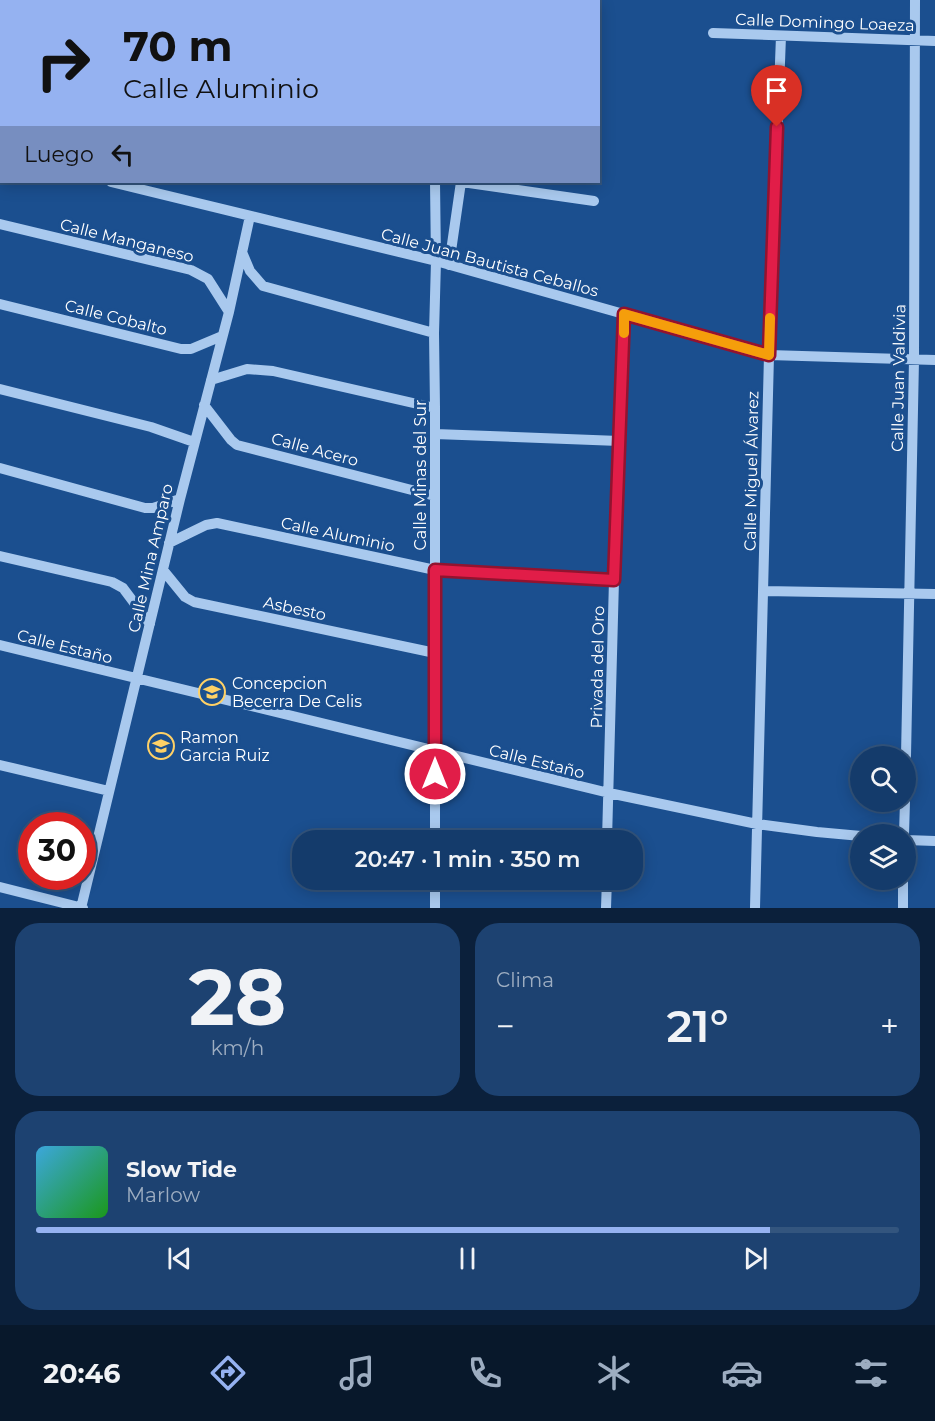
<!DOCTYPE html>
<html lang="es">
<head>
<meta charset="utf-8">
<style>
	body { margin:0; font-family:Montserrat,sans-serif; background:#1d4271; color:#f1f3f6; height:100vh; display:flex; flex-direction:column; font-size:22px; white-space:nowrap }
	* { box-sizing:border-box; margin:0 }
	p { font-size:20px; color:#9dadc1 }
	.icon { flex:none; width:33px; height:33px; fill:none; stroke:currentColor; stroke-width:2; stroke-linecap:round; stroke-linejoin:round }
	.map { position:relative; height:908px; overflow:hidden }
	.panel { display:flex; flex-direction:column; gap:15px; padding:15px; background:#0b203b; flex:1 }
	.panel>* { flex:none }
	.guide { position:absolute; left:0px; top:0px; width:600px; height:183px; box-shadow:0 3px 15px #0003,0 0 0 2px #33557e; background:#95b2f1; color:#111; overflow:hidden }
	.controls { position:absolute; left:850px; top:746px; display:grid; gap:12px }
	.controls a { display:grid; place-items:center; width:66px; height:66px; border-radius:50%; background:#143b6b; box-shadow:0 3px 15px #0003,0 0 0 2px #33557e; font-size:30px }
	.speed { position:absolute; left:18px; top:812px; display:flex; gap:12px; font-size:30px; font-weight:700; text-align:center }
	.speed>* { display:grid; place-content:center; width:78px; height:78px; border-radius:50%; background:#143b6b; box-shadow:0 3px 15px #0003,0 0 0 2px #33557e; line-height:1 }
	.speed .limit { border:9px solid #d22; background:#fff; color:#111 }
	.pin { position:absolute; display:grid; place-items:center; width:51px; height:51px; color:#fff; margin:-62px -26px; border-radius:50% 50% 50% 0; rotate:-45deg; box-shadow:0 0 6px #0007 }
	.pin .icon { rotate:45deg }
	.me { position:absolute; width:66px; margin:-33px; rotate:0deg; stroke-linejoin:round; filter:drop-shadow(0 0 4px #0008) }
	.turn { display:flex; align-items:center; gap:21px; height:126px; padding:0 24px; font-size:27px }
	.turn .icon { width:78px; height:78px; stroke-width:2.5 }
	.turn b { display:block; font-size:42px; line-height:51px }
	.then { display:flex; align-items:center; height:57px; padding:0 24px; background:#0003; gap:12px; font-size:22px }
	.big { font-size:45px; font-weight:600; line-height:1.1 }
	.panel .card { flex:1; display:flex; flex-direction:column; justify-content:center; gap:9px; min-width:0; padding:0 21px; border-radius:24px; background:#1d4271 }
	.panel .dial { align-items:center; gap:0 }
	.dial b { font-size:78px; line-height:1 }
	.song { display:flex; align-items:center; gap:18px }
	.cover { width:72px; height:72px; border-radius:9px; background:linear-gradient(135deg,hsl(200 70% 55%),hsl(120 70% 35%)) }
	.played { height:6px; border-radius:3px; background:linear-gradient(90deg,#95b2f1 85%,#33557e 85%) }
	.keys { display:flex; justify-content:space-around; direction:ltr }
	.heat { display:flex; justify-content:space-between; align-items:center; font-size:33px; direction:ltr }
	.panel .tiles { flex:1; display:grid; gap:15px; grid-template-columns:1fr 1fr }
	.card:last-child { grid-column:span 2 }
	.trip { position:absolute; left:292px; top:830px; width:351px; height:60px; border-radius:24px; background:#143b6b; box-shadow:0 3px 15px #0003,0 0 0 2px #33557e; font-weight:600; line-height:60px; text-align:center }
	.tab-bar { display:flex; height:96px; justify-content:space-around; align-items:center; background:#08182b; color:#9dadc1 }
	.tab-bar .icon { width:42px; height:42px }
	.tab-bar .current { color:#95b2f1 }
	.tab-bar b { font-size:27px; color:#f1f3f6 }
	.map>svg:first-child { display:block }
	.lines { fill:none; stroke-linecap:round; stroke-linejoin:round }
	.minor { stroke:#a9c9ee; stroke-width:10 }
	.route-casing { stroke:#92132f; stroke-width:15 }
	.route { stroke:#e11d48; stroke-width:10 }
	.slow { stroke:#f59e0b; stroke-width:10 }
	.labels { text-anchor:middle; stroke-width:6; stroke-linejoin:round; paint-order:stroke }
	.street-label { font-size:16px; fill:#fff; stroke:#1b4f8f }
	.poi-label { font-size:16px; fill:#fff; stroke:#1b4f8f; text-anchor:start }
</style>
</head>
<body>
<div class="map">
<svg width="935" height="908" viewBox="0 0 935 908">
	<rect width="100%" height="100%" fill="#1b4f8f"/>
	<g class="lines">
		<path class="minor" d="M432,0V2
			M713,33L935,41
			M0,154L2,155
			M111,182L436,261L769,355L935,360
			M435,182L436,261L434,333L435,408V840
			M462,182L594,201
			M0,224L191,270L208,279L229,312
			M242,252L250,271L263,286L434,333
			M449,265L461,182
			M0,304L181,349H191L222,336
			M211,380L247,369L273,371L435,408
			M0,389L151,427L194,442
			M204,405L231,440L237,445L435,496
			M435,434L619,441
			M0,468L145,508H153L180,499
			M169,543L206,525L217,523L435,570L614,580
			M0,556L112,582L123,588L150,624
			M163,570L185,597L194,602L435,653
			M764,591L935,594
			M0,645L609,793L757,824L817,832L861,836
			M906,756L914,360L915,0
			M0,765L109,791
			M904,834L905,801
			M607,840L614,580L624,314
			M906,840L935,841
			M0,887L83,908
			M81,908L180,499L229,312L250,216
			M435,908V879
			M606,908L607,879
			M755,908L769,355L781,36
			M903,908V879"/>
	</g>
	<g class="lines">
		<defs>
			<path id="route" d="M435,774V570L614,580L624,314L769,355L777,127"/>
		</defs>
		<use href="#route" class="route-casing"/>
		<use href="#route" class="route"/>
		<path class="slow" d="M624,333V314L769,355L770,318"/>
	</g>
	<defs>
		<symbol id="school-ring" viewBox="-11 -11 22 22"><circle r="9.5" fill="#1b4f8f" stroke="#ffd166" stroke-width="1.5"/><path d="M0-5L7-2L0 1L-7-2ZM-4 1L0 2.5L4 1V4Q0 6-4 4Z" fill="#ffd166"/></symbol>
	</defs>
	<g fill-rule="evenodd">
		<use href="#school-ring" x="197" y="677" width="30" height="30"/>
		<use href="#school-ring" x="146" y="731" width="30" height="30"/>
	</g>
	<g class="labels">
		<g class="street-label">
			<text transform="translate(825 22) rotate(2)" y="6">Calle Domingo Loaeza</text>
			<text transform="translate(127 240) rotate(14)" y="6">Calle Manganeso</text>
			<text transform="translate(490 262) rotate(15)" y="6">Calle Juan Bautista Ceballos</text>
			<text transform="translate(116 317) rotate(14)" y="6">Calle Cobalto</text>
			<text transform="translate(898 378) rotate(-89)" y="6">Calle Juan Valdivia</text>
			<text transform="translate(315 449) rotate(15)" y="6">Calle Acero</text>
			<text transform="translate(751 471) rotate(-89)" y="6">Calle Miguel Álvarez</text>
			<text transform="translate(420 475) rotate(-90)" y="6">Calle Minas del Sur</text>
			<text transform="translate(338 534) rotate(12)" y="6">Calle Aluminio</text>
			<text transform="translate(150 558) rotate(-77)" y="6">Calle Mina Amparo</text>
			<text transform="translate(295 608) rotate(12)" y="6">Asbesto</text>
			<text transform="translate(65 646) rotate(14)" y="6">Calle Estaño</text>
			<text transform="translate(597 667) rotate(-89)" y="6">Privada del Oro</text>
			<text transform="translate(537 761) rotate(14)" y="6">Calle Estaño</text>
		</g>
		<g class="poi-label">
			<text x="232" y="689">Concepcion<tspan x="232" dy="18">Becerra De Celis</tspan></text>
			<text x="180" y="743">Ramon<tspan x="180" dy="18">Garcia Ruiz</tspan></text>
		</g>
	</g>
</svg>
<div class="controls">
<a><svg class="icon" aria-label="search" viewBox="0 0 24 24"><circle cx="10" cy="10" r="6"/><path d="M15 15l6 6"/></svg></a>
<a><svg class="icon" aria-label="layers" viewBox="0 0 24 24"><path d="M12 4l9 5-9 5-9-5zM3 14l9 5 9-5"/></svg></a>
</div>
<div class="speed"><div class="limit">30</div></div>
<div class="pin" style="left:777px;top:127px;background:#d93025"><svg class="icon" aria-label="arrive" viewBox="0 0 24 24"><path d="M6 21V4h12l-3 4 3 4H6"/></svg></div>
<svg class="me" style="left:435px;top:774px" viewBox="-20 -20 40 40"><circle r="17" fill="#e11d48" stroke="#fff" stroke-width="3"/><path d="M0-11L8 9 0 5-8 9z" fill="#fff"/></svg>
<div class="trip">20:47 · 1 min · 350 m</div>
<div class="guide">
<div class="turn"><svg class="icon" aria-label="right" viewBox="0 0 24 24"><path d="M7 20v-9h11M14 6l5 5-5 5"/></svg><div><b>70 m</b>Calle Aluminio</div></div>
<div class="then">Luego<svg class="icon" aria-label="left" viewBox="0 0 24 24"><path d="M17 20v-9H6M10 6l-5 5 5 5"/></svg></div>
</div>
</div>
<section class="panel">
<div class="tiles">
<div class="card dial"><b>28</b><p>km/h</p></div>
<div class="card"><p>Clima</p>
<div class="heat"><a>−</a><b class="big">21°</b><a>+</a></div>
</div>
<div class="card">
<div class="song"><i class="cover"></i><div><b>Slow Tide</b><p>Marlow</p></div></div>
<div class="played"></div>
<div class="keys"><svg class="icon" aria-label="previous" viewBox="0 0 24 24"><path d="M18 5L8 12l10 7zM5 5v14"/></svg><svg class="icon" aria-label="pause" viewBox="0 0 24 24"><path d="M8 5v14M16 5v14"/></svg><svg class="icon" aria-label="next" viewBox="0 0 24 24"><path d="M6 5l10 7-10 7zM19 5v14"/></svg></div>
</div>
</div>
</section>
<nav class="tab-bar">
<b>20:46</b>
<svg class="icon current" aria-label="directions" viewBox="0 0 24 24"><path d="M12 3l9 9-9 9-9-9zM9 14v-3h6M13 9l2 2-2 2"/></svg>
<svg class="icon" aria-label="music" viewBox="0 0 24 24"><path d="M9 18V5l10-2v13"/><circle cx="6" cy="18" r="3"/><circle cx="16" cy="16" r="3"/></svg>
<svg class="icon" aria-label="phone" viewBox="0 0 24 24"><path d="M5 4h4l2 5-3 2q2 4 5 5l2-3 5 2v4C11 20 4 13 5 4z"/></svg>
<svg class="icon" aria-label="climate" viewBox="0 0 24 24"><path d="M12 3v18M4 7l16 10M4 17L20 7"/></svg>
<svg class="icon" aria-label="car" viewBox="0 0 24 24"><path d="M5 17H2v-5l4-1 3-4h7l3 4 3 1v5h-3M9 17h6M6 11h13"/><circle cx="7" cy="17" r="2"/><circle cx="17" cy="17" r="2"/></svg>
<svg class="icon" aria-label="filters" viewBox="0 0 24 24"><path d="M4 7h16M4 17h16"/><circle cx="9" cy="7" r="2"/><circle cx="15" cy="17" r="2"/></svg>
</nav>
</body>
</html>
